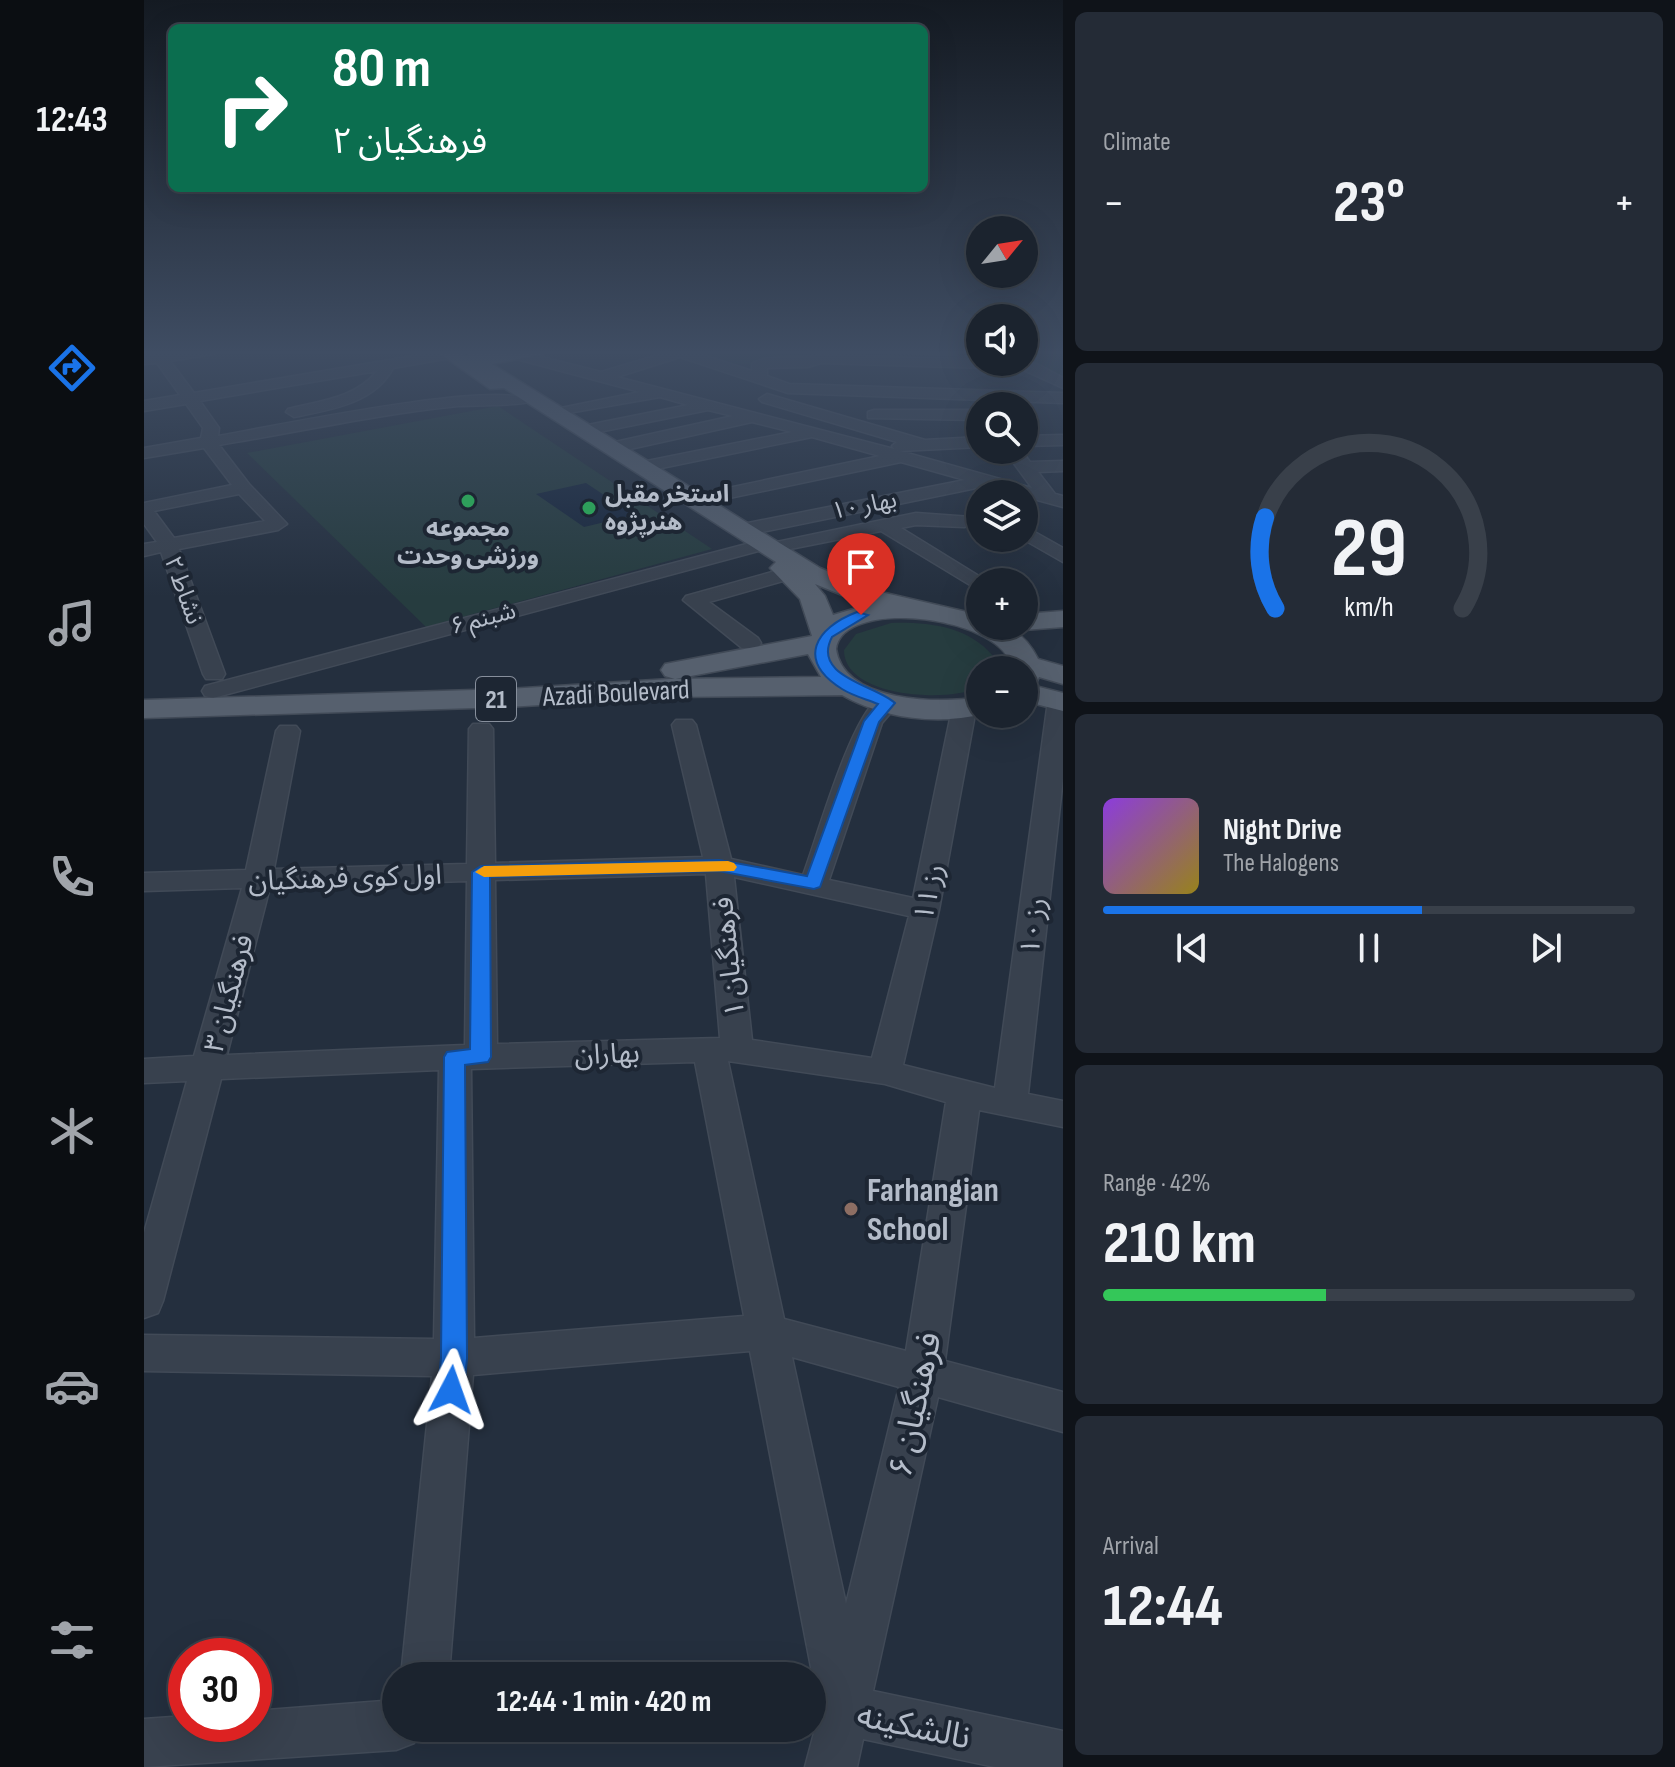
<!DOCTYPE html>
<html lang="en">
<head>
<meta charset="utf-8">
<style>
	body { margin:0; font-family:"Sofia Sans Condensed","Noto Sans Arabic",sans-serif; background:#242b36; color:#f1f3f6; height:100vh; display:flex; flex-direction:column; font-size:30px; white-space:nowrap }
	* { box-sizing:border-box; margin:0 }
	p { font-size:26px; color:#a0a4aa }
	.icon { flex:none; width:44px; height:44px; fill:none; stroke:currentColor; stroke-width:2; stroke-linecap:round; stroke-linejoin:round }
	.map { position:relative; flex:1; overflow:hidden }
	.sheet { display:flex; flex-direction:column; gap:12px; padding:12px; background:#0f1319; width:612px }
	.sheet>* { flex:none }
	.hud { position:absolute; left:24px; top:24px; width:760px; height:168px; border-radius:12px; box-shadow:0 8px 32px #0002,0 0 0 2px #39404a; background:#0b6e4f; color:#fff; overflow:hidden }
	.needle { width:52px; rotate:60deg }
	.fabs { position:absolute; left:822px; top:216px; display:grid; gap:16px }
	.fabs a { display:grid; place-items:center; width:72px; height:72px; border-radius:50%; background:#1b232e; box-shadow:0 8px 32px #0002,0 0 0 2px #39404a; font-size:40px }
	.speed { position:absolute; left:24px; top:1638px; display:flex; gap:16px; font-size:40px; font-weight:700; text-align:center }
	.speed>* { display:grid; place-content:center; width:104px; height:104px; border-radius:50%; background:#1b232e; box-shadow:0 8px 32px #0002,0 0 0 2px #39404a; line-height:1 }
	.speed .limit { border:12px solid #d22; background:#fff; color:#111 }
	.pin { position:absolute; display:grid; place-items:center; width:68px; height:68px; color:#fff; margin:-82px -34px; border-radius:50% 50% 50% 0; rotate:-45deg; box-shadow:0 0 8px #0007 }
	.pin .icon { rotate:45deg }
	.me { position:absolute; width:88px; margin:-44px; rotate:4deg; stroke-linejoin:round; filter:drop-shadow(0 0 6px #0008) }
	.turn { display:flex; align-items:center; gap:28px; height:168px; padding:0 32px; font-size:36px }
	.turn .icon { width:104px; height:104px; stroke-width:2.5 }
	.turn b { display:block; font-size:56px; line-height:68px }
	.big { font-size:60px; font-weight:700; line-height:1.1 }
	.sheet .card { flex:1; display:flex; flex-direction:column; justify-content:center; gap:12px; min-width:0; padding:0 28px; border-radius:12px; background:#242b36 }
	.sheet .dial { align-items:center; gap:0 }
	.dial svg { height:208px; overflow:visible; fill:none; stroke:#39404a; stroke-width:7; stroke-linecap:round; text-anchor:middle }
	.dial text { fill:#f1f3f6; stroke:none }
	.song { display:flex; align-items:center; gap:24px }
	.cover { width:96px; height:96px; border-radius:12px; background:linear-gradient(135deg,hsl(270 70% 55%),hsl(50 70% 35%)) }
	.played { height:8px; border-radius:4px; background:linear-gradient(90deg,#1a73e8 60%,#39404a 60%) }
	.keys { display:flex; justify-content:space-around; direction:ltr }
	.heat { display:flex; justify-content:space-between; align-items:center; font-size:44px; direction:ltr }
	.charge { height:12px; border-radius:6px; background:linear-gradient(90deg,#34c759 42%,#39404a 0) }
	.trip { position:absolute; left:238px; top:1662px; width:444px; height:80px; border-radius:40px; background:#1b232e; box-shadow:0 8px 32px #0002,0 0 0 2px #39404a; font-weight:700; line-height:80px; text-align:center }
	main { display:flex; flex:1; min-height:0 }
	.tab-bar { display:flex; flex-direction:column; width:144px; justify-content:space-around; align-items:center; background:#0b0e12; color:#a0a4aa }
	.tab-bar .icon { width:56px; height:56px }
	.tab-bar .selected { color:#1a73e8 }
	.tab-bar b { font-size:36px; color:#f1f3f6 }
	.map>svg:first-child { display:block }
	.green { fill:#263c3f }
	.water { fill:#17263c }
	.lines { fill:none; stroke-linecap:round; stroke-linejoin:round }
	.minor-casing { stroke:#414a57; stroke-width:3 }
	.major-casing { stroke:#414a57; stroke-width:3 }
	.minor { fill:#38414e; fill-rule:evenodd }
	.major { fill:#56606e; fill-rule:evenodd }
	.wall { fill:#3f4b5c }
	.route { fill:#1a73e8; stroke:#114b97; stroke-width:2 }
	.slow { fill:#f59e0b }
	.leisure-dot { fill:#2e9e5b; stroke:#1d2633; stroke-width:3 }
	.education-dot { fill:#8d6e63; stroke:#1d2633; stroke-width:3 }
	.labels { text-anchor:middle; stroke-width:8; stroke-linejoin:round; paint-order:stroke }
	.far-poi-label { font-size:24px; font-weight:bold; fill:#b4bcc9; stroke:#1d2633; text-anchor:start }
	.far-street-label { font-size:24px; fill:#b4bcc9; stroke:#1d2633 }
	.shield { fill:#1d2633; stroke:#878f9c; stroke-width:2 }
	.shield-label { font-size:26px; font-weight:bold; fill:#b4bcc9 }
	.street-label { font-size:28px; fill:#b4bcc9; stroke:#1d2633 }
	.near-poi-label { font-size:34px; font-weight:bold; fill:#b4bcc9; stroke:#1d2633; text-anchor:start }
	.near-street-label { font-size:34px; fill:#b4bcc9; stroke:#1d2633 }
</style>
</head>
<body>
<main>
<nav class="tab-bar">
<b>12:43</b>
<svg class="icon selected" aria-label="directions" viewBox="0 0 24 24"><path d="M12 3l9 9-9 9-9-9zM9 14v-3h6M13 9l2 2-2 2"/></svg>
<svg class="icon" aria-label="music" viewBox="0 0 24 24"><path d="M9 18V5l10-2v13"/><circle cx="6" cy="18" r="3"/><circle cx="16" cy="16" r="3"/></svg>
<svg class="icon" aria-label="phone" viewBox="0 0 24 24"><path d="M5 4h4l2 5-3 2q2 4 5 5l2-3 5 2v4C11 20 4 13 5 4z"/></svg>
<svg class="icon" aria-label="climate" viewBox="0 0 24 24"><path d="M12 3v18M4 7l16 10M4 17L20 7"/></svg>
<svg class="icon" aria-label="car" viewBox="0 0 24 24"><path d="M5 17H2v-5l4-1 3-4h7l3 4 3 1v5h-3M9 17h6M6 11h13"/><circle cx="7" cy="17" r="2"/><circle cx="17" cy="17" r="2"/></svg>
<svg class="icon" aria-label="filters" viewBox="0 0 24 24"><path d="M4 7h16M4 17h16"/><circle cx="9" cy="7" r="2"/><circle cx="15" cy="17" r="2"/></svg>
</nav>
<div class="map">
<svg width="919" height="1767" viewBox="0 0 919 1767">
	<rect width="100%" height="100%" fill="#242f3e"/>
	<path class="green" d="M560,350L570,352L718,350L724,361L593,364L554,352Z
		M880,350H919V380L880,362Z
		M354,406L568,549L282,627L103,453Z
		M747,623C784,622 824,626 849,656L851,670H836V687C805,703 700,698 700,650L712,634Z"/>
	<path class="water" d="M442,483L490,515L440,527L392,494Z"/>
	<g class="lines">
		<defs>
			<path id="minor" d="M41,350H76L69,354L26,361L50,393L305,350L313,354L306,358L249,368C231,403 186,410 150,417L142,412L144,409C176,401 212,398 233,371L56,401L75,428L74,436C121,428 359,378 386,401C380,406 327,405 314,406C234,414 154,432 75,445L105,484L143,524L134,530L35,549L81,674L78,679H62L59,674L17,552L0,556V544L13,542L0,524V503L88,485L60,448L0,458V448L57,438L59,428L42,404L0,411V401L36,395L13,363L0,364V356ZM95,494L121,521L30,538L10,511Z
				M370,350L457,372L531,350H552L550,352L608,371V364C623,353 656,360 675,355L880,361L895,365L919,378V388L877,369L677,363L664,367L623,368V376L645,384L919,393V403L644,393L536,357L473,377L750,449L748,446L753,442L618,402L615,399L623,394L781,440L836,437V447L756,451L888,488L860,450H877L886,462L919,461V471L894,472L911,494L919,496V507L842,486L599,536L592,534L590,530L592,526L599,524L821,480L757,462L552,505L546,504L543,500L546,496L736,456L668,437L498,472L492,471L489,467L498,462L648,432L608,422L468,453L462,452L460,448L462,444L589,416L564,410L440,435L434,433V427L544,405L516,397L407,416V410L496,392L365,357V351Z
				M730,410H836V420L724,418V412Z
				M919,435V445L880,446V436Z
				M772,513L827,517L829,521L827,525L820,527L772,525L757,528L843,581L836,582V591L737,531L626,553L618,550L69,698L61,696L58,691L61,686L610,542L618,545Z
				M880,526L919,548V562L877,538H880Z
				M646,567L653,569L656,573L653,577L565,602L614,638L617,643L614,648H598L539,600L542,596Z
				M919,695V778L884,1094L919,1101V1127L835,1110L801,1361L919,1392V1432L794,1397L729,1691L919,1731V1767H851L719,1739L713,1767H661L670,1733L657,1728H668L670,1683L606,1351L329,1375L305,1676H257L288,1376L0,1371V1335L290,1339L295,1070L77,1079L19,1301L14,1313L0,1318V1233L43,1081L0,1083V1059L50,1056L98,888L0,891V873L102,870L132,731L136,726H152L156,731L130,869L323,864L325,729L329,724H345L349,729L351,863L559,857L528,725L532,720H548L552,725L587,859L659,875C673,838 706,719 734,699C739,695 745,697 751,698L755,703L738,723L685,880L769,898L808,709L812,704H828L832,709L795,910L759,1065L851,1088L904,701L908,696ZM562,874L576,1038L353,1044L351,880ZM590,877L765,916L728,1058L608,1040ZM323,881L321,1045L83,1055L126,887ZM584,1061L741,1084L802,1102L762,1351L640,1319ZM551,1062L600,1316L330,1338L327,1069ZM648,1357L755,1387L702,1604Z
				M252,1700V1728H276L270,1743L252,1750L0,1767V1719L42,1716V1724H110V1711Z"/>
			<path id="major" d="M291,350H312L323,357L326,354L353,350H403L400,354L348,364L676,568L728,590L836,615V626C865,626 880,631 894,659L919,666V684L895,677L891,686L919,693V711L880,701V670H868C864,616 698,596 692,649C700,703 796,704 836,697V714H840C793,725 740,719 698,695L526,697L363,707L0,718V700L363,689L526,679L677,677L664,654L531,679L521,676L517,670L521,664L668,636L656,599L626,568L632,562L360,388L346,389ZM671,584L723,605L689,615L681,596Z
				M919,611V627L880,630L869,626H880V614Z"/>
		</defs>
		<use href="#minor" class="minor-casing"/>
		<use href="#major" class="major-casing"/>
		<use href="#minor" class="minor"/>
		<use href="#major" class="major"/>
	</g>
	<path class="wall" d="M732,350H814L813,356L732,354Z"/>
	<linearGradient id="sky" x2="0" y2="1"><stop stop-color="#141a22"/><stop offset="0.59" stop-color="#3f4d63"/><stop offset="1" stop-color="#3f4d63" stop-opacity="0"/></linearGradient>
	<rect width="919" height="597" fill="url(#sky)"/>
	<path class="route" d="M713,612L724,615L688,637C667,677 732,685 751,703L735,722L676,887L670,889L575,871L346,877L347,1057L344,1062L321,1065L323,1358L320,1390L316,1399L307,1403L298,1399L294,1390L297,1358L300,1057L303,1052L326,1049L328,872L337,866L575,860L663,876L720,721L734,704C722,699 709,696 698,689C652,660 671,628 713,612Z"/>
	<path class="slow" d="M584,861L590,863L593,867L590,871L340,877L331,872L340,866Z"/>
	<g class="leisure-dot">
		<circle cx="324" cy="501" r="8"/>
		<circle cx="445" cy="508" r="8"/>
	</g>
	<circle class="education-dot" cx="707" cy="1209" r="8"/>
	<g class="labels">
		<g class="far-poi-label">
			<text x="461" y="502">استخر مقبل<tspan x="461" dy="28">هنرپژوه</tspan></text>
			<text x="324" y="536" text-anchor="middle">مجموعه<tspan x="324" dy="28">ورزشی وحدت</tspan></text>
		</g>
		<g class="far-street-label">
			<text transform="translate(720 505) rotate(-11)" y="8">بهار ۱۰</text>
			<text transform="translate(40 590) rotate(70)" y="8">نشاط ۲</text>
			<text transform="translate(339 618) rotate(-15)" y="8">شبنم ۶</text>
		</g>
		<rect class="shield" x="332" y="677" width="40" height="44" rx="6"/>
		<g class="shield-label">
			<text x="352" y="708">21</text>
		</g>
		<g class="street-label">
			<text transform="translate(472 692) rotate(-3)" y="10">Azadi Boulevard</text>
			<text transform="translate(201 877) rotate(-2)" y="10">اول کوی فرهنگیان</text>
			<text transform="translate(784 892) rotate(-78)" y="10">رز ۱۱</text>
			<text transform="translate(888 926) rotate(-83)" y="10">رز ۱۰</text>
			<text transform="translate(584 957) rotate(-96)" y="10">فرهنگیان ۱</text>
			<text transform="translate(84 993) rotate(-75)" y="10">فرهنگیان ۳</text>
			<text transform="translate(463 1053) rotate(-2)" y="10">بهاران</text>
		</g>
		<g class="near-poi-label">
			<text x="723" y="1201">Farhangian<tspan x="723" dy="39">School</tspan></text>
		</g>
		<g class="near-street-label">
			<text transform="translate(770 1404) rotate(-78)" y="12">فرهنگیان ۶</text>
			<text transform="translate(770 1725) rotate(12)" y="12">نالشکینه</text>
		</g>
	</g>
</svg>
<div class="fabs">
<a><svg class="needle" viewBox="-14 -14 28 28"><path d="M0-13l5 13h-10z" fill="#e53935"/><path d="M0 13l5-13h-10z" fill="#a0a4aa"/></svg></a>
<a><svg class="icon" aria-label="sound" viewBox="0 0 24 24"><path d="M4 9h4l5-4v14l-5-4H4zM17 9q2 3 0 6"/></svg></a>
<a><svg class="icon" aria-label="search" viewBox="0 0 24 24"><circle cx="10" cy="10" r="6"/><path d="M15 15l6 6"/></svg></a>
<a><svg class="icon" aria-label="layers" viewBox="0 0 24 24"><path d="M12 4l9 5-9 5-9-5zM3 14l9 5 9-5"/></svg></a>
<a>+</a>
<a>−</a>
</div>
<div class="speed"><div class="limit">30</div></div>
<div class="pin" style="left:717px;top:615px;background:#d93025"><svg class="icon" aria-label="arrive" viewBox="0 0 24 24"><path d="M6 21V4h12l-3 4 3 4H6"/></svg></div>
<svg class="me" style="left:307px;top:1390px" viewBox="-20 -20 40 40"><path d="M0-17L14 15 0 8-14 15z" fill="#1a73e8" stroke="#fff" stroke-width="4"/></svg>
<div class="trip">12:44 · 1 min · 420 m</div>
<div class="hud">
<div class="turn"><svg class="icon" aria-label="right" viewBox="0 0 24 24"><path d="M7 20v-9h11M14 6l5 5-5 5"/></svg><div><b>80 m</b>فرهنگیان ۲</div></div>
</div>
</div>
<section class="sheet">
<div class="card"><p>Climate</p>
<div class="heat"><a>−</a><b class="big">23°</b><a>+</a></div>
</div>
<div class="card dial"><svg viewBox="0 0 100 80">
<path d="M14 69A42 42 0 1 1 86 69"/>
<path d="M14 69A42 42 0 0 1 10 34" stroke="#1a73e8"/>
<text x="50" y="56" font-size="32" font-weight="700">29</text>
<text x="50" y="72" font-size="11">km/h</text>
</svg></div>
<div class="card">
<div class="song"><i class="cover"></i><div><b>Night Drive</b><p>The Halogens</p></div></div>
<div class="played"></div>
<div class="keys"><svg class="icon" aria-label="previous" viewBox="0 0 24 24"><path d="M18 5L8 12l10 7zM5 5v14"/></svg><svg class="icon" aria-label="pause" viewBox="0 0 24 24"><path d="M8 5v14M16 5v14"/></svg><svg class="icon" aria-label="next" viewBox="0 0 24 24"><path d="M6 5l10 7-10 7zM19 5v14"/></svg></div>
</div>
<div class="card"><p>Range · 42%</p><b class="big">210 km</b><div class="charge"></div></div>
<div class="card"><p>Arrival</p><b class="big">12:44</b></div>
</section>
</main>
</body>
</html>
